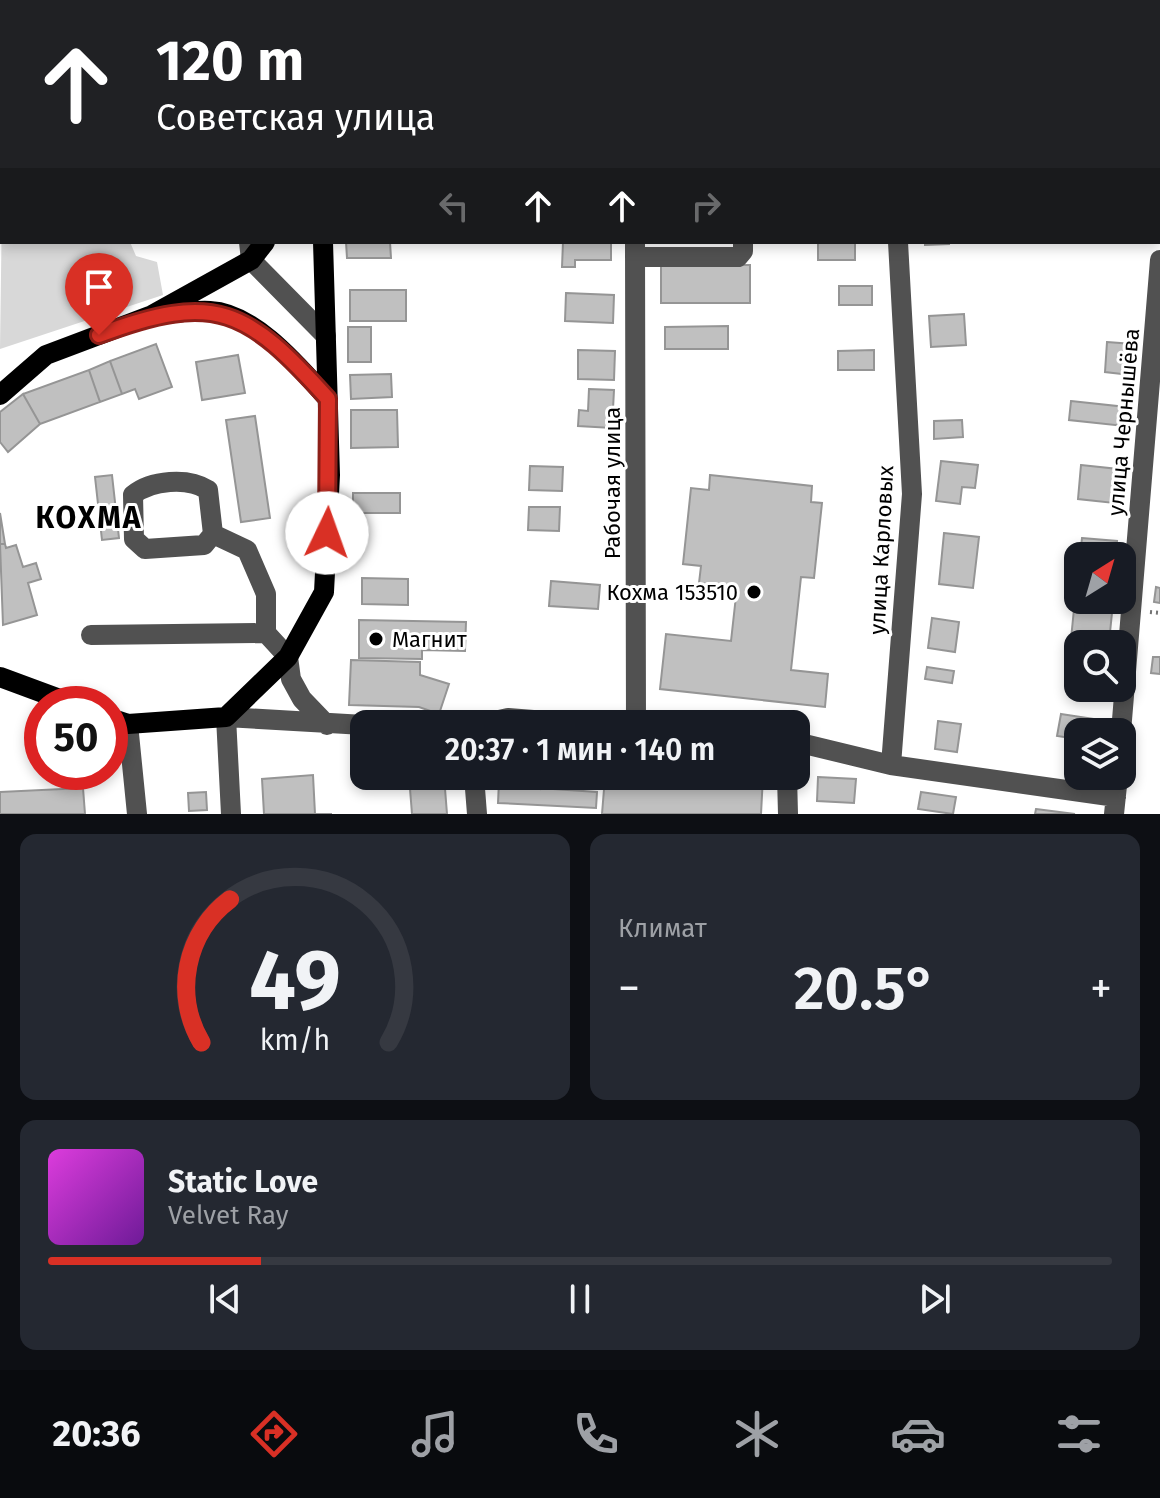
<!DOCTYPE html>
<html lang="ru">
<head>
<meta charset="utf-8">
<style>
	body { margin:0; font-family:"Fira Sans",sans-serif; background:#242831; color:#f1f3f6; height:100vh; display:flex; flex-direction:column; font-size:30px; white-space:nowrap }
	* { box-sizing:border-box; margin:0 }
	p { font-size:26px; color:#9ea1a6 }
	.icon { flex:none; width:44px; height:44px; fill:none; stroke:currentColor; stroke-width:2; stroke-linecap:round; stroke-linejoin:round }
	.map { position:relative; height:814px; overflow:hidden }
	.side { display:flex; flex-direction:column; gap:20px; padding:20px; background:#0d0f14; flex:1 }
	.side>* { flex:none }
	.guide { position:absolute; left:0px; top:0px; width:1160px; height:244px; box-shadow:0 4px 12px #0003; background:#202124; color:#fff; overflow:hidden }
	.needle { width:52px; rotate:37deg }
	.controls { position:absolute; left:1064px; top:542px; display:grid; gap:16px }
	.controls a { display:grid; place-items:center; width:72px; height:72px; border-radius:16px; background:#171b24; box-shadow:0 4px 12px #0003; font-size:40px }
	.speed { position:absolute; left:24px; top:686px; display:flex; gap:16px; font-size:40px; font-weight:700; text-align:center }
	.speed>* { display:grid; place-content:center; width:104px; height:104px; border-radius:50%; background:#171b24; box-shadow:0 4px 12px #0003; line-height:1 }
	.speed .limit { border:12px solid #d22; background:#fff; color:#111 }
	.pin { position:absolute; display:grid; place-items:center; width:68px; height:68px; color:#fff; margin:-82px -34px; border-radius:50% 50% 50% 0; rotate:-45deg; box-shadow:0 0 8px #0007 }
	.pin .icon { rotate:45deg }
	.me { position:absolute; width:88px; margin:-44px; rotate:3deg; stroke-linejoin:round; filter:drop-shadow(0 0 6px #0008) }
	.turn { display:flex; align-items:center; gap:28px; height:168px; padding:0 24px; font-size:36px }
	.turn .icon { width:104px; height:104px; stroke-width:2.5 }
	.turn b { display:block; font-size:56px; line-height:68px }
	.lanes { display:flex; align-items:center; height:76px; padding:0 24px; background:#0003; justify-content:center; gap:40px; direction:ltr }
	.lanes .off { opacity:.35 }
	.big { font-size:60px; font-weight:600; line-height:1.1 }
	.side .card { flex:1; display:flex; flex-direction:column; justify-content:center; gap:12px; min-width:0; padding:0 28px; border-radius:16px; background:#242831 }
	.side .dial { align-items:center; gap:0 }
	.dial svg { height:208px; overflow:visible; fill:none; stroke:#363941; stroke-width:7; stroke-linecap:round; text-anchor:middle }
	.dial text { fill:#f1f3f6; stroke:none }
	.song { display:flex; align-items:center; gap:24px }
	.cover { width:96px; height:96px; border-radius:12px; background:linear-gradient(135deg,hsl(300 70% 55%),hsl(280 70% 35%)) }
	.played { height:8px; border-radius:4px; background:linear-gradient(90deg,#d93025 20%,#363941 20%) }
	.keys { display:flex; justify-content:space-around; direction:ltr }
	.heat { display:flex; justify-content:space-between; align-items:center; font-size:44px; direction:ltr }
	.side .tiles { flex:1; display:grid; gap:20px; grid-template-columns:1fr 1fr }
	.card:last-child { grid-column:span 2 }
	.trip { position:absolute; left:350px; top:710px; width:460px; height:80px; border-radius:16px; background:#171b24; box-shadow:0 4px 12px #0003; font-weight:600; line-height:80px; text-align:center }
	.menu { display:flex; height:128px; justify-content:space-around; align-items:center; background:#090b0e; color:#9ea1a6 }
	.menu .icon { width:56px; height:56px }
	.menu .active { color:#d93025 }
	.menu b { font-size:36px; color:#f1f3f6 }
	.map>svg:first-child { display:block }
	.green { fill:#d8d8d8 }
	.building { fill:#c0c0c0; stroke:#959595; stroke-width:2 }
	.lines { fill:none; stroke-linecap:round; stroke-linejoin:round }
	.path { stroke:#737373; stroke-width:4; stroke-dasharray:2 4; stroke-linecap:butt }
	.minor { stroke:#515151; stroke-width:20 }
	.major { stroke:#000; stroke-width:20 }
	.route-casing { stroke:#8d1f18; stroke-width:20 }
	.route { stroke:#d93025; stroke-width:14 }
	.poi-dot { fill:#000; stroke:#fff; stroke-width:3 }
	.labels { text-anchor:middle; stroke-width:6; stroke-linejoin:round; paint-order:stroke }
	.street-label { font-size:22px; fill:#000; stroke:#fff }
	.poi-label { font-size:22px; fill:#000; stroke:#fff; text-anchor:end }
	.district-label { font-size:30px; font-weight:bold; letter-spacing:2px; fill:#000; stroke:#fff }
</style>
</head>
<body>
<div class="map">
<svg width="1160" height="814" viewBox="0 0 1160 814">
	<rect width="100%" height="100%" fill="#fff"/>
	<path class="green" d="M2,203V242H130L136,256L157,262L163,295L0,349Z"/>
	<path class="building" d="M26,0H75L57,2Z
		M116,0H157L155,2Z
		M520,0H559V2H520Z
		M346,242H390L391,258H347Z
		M563,242H611V260H575V267H562Z
		M818,242H872V243H855V260H818Z
		M925,242H949V244L925,245Z
		M661,265H750V303H661Z
		M839,286H872V305H839Z
		M350,290H406V321H350Z
		M566,293L614,295L613,323L565,321Z
		M964,314L966,345L931,347L929,316Z
		M728,326V349H665V327Z
		M348,327H371V362H348Z
		M1107,342L1133,344L1130,375L1105,372Z
		M156,344L172,387L139,399L135,389L122,394L110,361Z
		M578,350L615,351L614,380L578,379Z
		M874,350V370H838V351Z
		M238,355L245,393L202,400L196,362Z
		M110,361L122,394L100,402L89,370Z
		M89,370L100,402L40,424L23,394Z
		M391,374L392,397L351,399L350,375Z
		M589,389L614,390L612,428L578,426L579,410L588,411Z
		M23,394L40,424L8,452L0,442V412Z
		M1071,401L1126,407L1124,426L1069,420Z
		M351,410H397L398,447L351,448Z
		M255,416L270,518L241,522L226,420Z
		M962,420L963,437L934,439V421Z
		M941,461L978,465L975,488L962,487L960,504L936,501Z
		M1081,465L1118,469L1114,503L1078,499Z
		M530,466L563,467L562,491L529,490Z
		M112,475L119,538L102,540L95,477Z
		M710,475L812,486L811,502L822,503L814,578L801,577L791,670L828,674L825,707L660,689L666,634L731,641L737,587L699,583L701,566L683,564L691,488L709,490Z
		M353,493H400V513H353Z
		M529,507H560L559,531L528,530Z
		M0,513L5,544H0Z
		M944,533L979,537L973,588L939,584Z
		M1082,538L1117,541L1116,556H1080Z
		M0,544H5L6,548L16,545L23,567L36,563L41,579L28,583L37,615L3,625Z
		M362,578L408,579V605L362,604Z
		M551,581L600,585L598,609L549,606Z
		M1156,587L1160,588V603L1154,602Z
		M1074,609L1112,613L1109,642L1071,639Z
		M932,618L959,622L955,652L928,648Z
		M359,620L466,622L465,651L422,650V659L359,658Z
		M1153,657H1160V674L1151,673Z
		M351,660L420,662V675L449,684L439,714L419,707L349,705Z
		M927,667L954,671L952,683L925,679Z
		M1061,714L1101,720L1099,732H1078V739L1057,736Z
		M938,721L961,724L957,752L935,749Z
		M313,775L315,814H332H264L262,779Z
		M409,776H444L447,814H412Z
		M540,776H554V789L597,792L596,808L498,803L499,781L540,789Z
		M659,776H763L761,814H602L605,777L659,780Z
		M818,777L856,779L854,803L817,801Z
		M83,788L85,814H0V792Z
		M206,792L207,810L189,811L188,793Z
		M921,792L956,797L953,814L918,809Z
		M1036,809L1075,814H1035Z"/>
	<g class="lines">
		<path class="path" d="M1150,612L1160,613"/>
		<path class="minor" d="M244,2L245,0
			M1158,108L1160,115
			M0,194L2,193
			M249,242L251,260L326,336
			M635,242L636,724
			M635,257H738L743,251V242
			M213,534L204,545L145,549L134,539L133,495C151,480 188,477 208,490L213,534L247,550L266,594V633
			M91,635L266,633L288,657L291,679L302,699L327,725
			M128,724L137,814
			M481,724L508,718L584,724
			M1121,732L1160,260
			M796,742L891,765L1116,797
			M891,765L912,494L898,242
			M474,776L477,814
			M787,776L788,814
			M231,814L226,717L364,725
			M1114,814L1118,776"/>
		<path class="major" d="M1158,91L1160,87
			M160,315C176,313 194,310 210,311C255,313 300,368 328,399
			M0,395L46,355L152,315L251,260L265,242
			M0,677L73,704
			M110,718L128,724L226,717L288,657L324,592L330,475L323,242"/>
	</g>
	<g class="lines">
		<defs>
			<path id="route" d="M99,335C216,291 247,309 328,399L327,533"/>
		</defs>
		<use href="#route" class="route-casing"/>
		<use href="#route" class="route"/>
	</g>
	<g class="poi-dot">
		<circle cx="754" cy="592" r="8"/>
		<circle cx="376" cy="639" r="8"/>
	</g>
	<g class="labels">
		<g class="street-label">
			<text transform="translate(1123 422) rotate(-85)" y="8">улица Чернышёва</text>
			<text transform="translate(612 483) rotate(-90)" y="8">Рабочая улица</text>
			<text transform="translate(881 550) rotate(-87)" y="8">улица Карловых</text>
		</g>
		<g class="poi-label">
			<text x="738" y="600">Кохма 153510</text>
			<text x="392" y="647" text-anchor="start">Магнит</text>
		</g>
		<g class="district-label">
			<text x="89" y="528">КОХМА</text>
		</g>
	</g>
</svg>
<div class="controls">
<a><svg class="needle" viewBox="-14 -14 28 28"><path d="M0-13l5 13h-10z" fill="#e53935"/><path d="M0 13l5-13h-10z" fill="#9ea1a6"/></svg></a>
<a><svg class="icon" aria-label="search" viewBox="0 0 24 24"><circle cx="10" cy="10" r="6"/><path d="M15 15l6 6"/></svg></a>
<a><svg class="icon" aria-label="layers" viewBox="0 0 24 24"><path d="M12 4l9 5-9 5-9-5zM3 14l9 5 9-5"/></svg></a>
</div>
<div class="speed"><div class="limit">50</div></div>
<div class="pin" style="left:99px;top:335px;background:#d93025"><svg class="icon" aria-label="arrive" viewBox="0 0 24 24"><path d="M6 21V4h12l-3 4 3 4H6"/></svg></div>
<svg class="me" style="left:327px;top:533px" viewBox="-20 -20 40 40"><circle r="19" fill="#fff"/><path d="M0-13L10 11 0 6-10 11z" fill="#d93025"/></svg>
<div class="trip">20:37 · 1 мин · 140 m</div>
<div class="guide">
<div class="turn"><svg class="icon" aria-label="ahead" viewBox="0 0 24 24"><path d="M12 20V5M6 11l6-6 6 6"/></svg><div><b>120 m</b>Советская улица</div></div>
<div class="lanes"><svg class="icon off" aria-label="left" viewBox="0 0 24 24"><path d="M17 20v-9H6M10 6l-5 5 5 5"/></svg><svg class="icon" aria-label="ahead" viewBox="0 0 24 24"><path d="M12 20V5M6 11l6-6 6 6"/></svg><svg class="icon" aria-label="ahead" viewBox="0 0 24 24"><path d="M12 20V5M6 11l6-6 6 6"/></svg><svg class="icon off" aria-label="right" viewBox="0 0 24 24"><path d="M7 20v-9h11M14 6l5 5-5 5"/></svg></div>
</div>
</div>
<section class="side">
<div class="tiles">
<div class="card dial"><svg viewBox="0 0 100 80">
<path d="M14 69A42 42 0 1 1 86 69"/>
<path d="M14 69A42 42 0 0 1 25 14" stroke="#d93025"/>
<text x="50" y="56" font-size="32" font-weight="700">49</text>
<text x="50" y="72" font-size="11">km/h</text>
</svg></div>
<div class="card"><p>Климат</p>
<div class="heat"><a>−</a><b class="big">20.5°</b><a>+</a></div>
</div>
<div class="card">
<div class="song"><i class="cover"></i><div><b>Static Love</b><p>Velvet Ray</p></div></div>
<div class="played"></div>
<div class="keys"><svg class="icon" aria-label="previous" viewBox="0 0 24 24"><path d="M18 5L8 12l10 7zM5 5v14"/></svg><svg class="icon" aria-label="pause" viewBox="0 0 24 24"><path d="M8 5v14M16 5v14"/></svg><svg class="icon" aria-label="next" viewBox="0 0 24 24"><path d="M6 5l10 7-10 7zM19 5v14"/></svg></div>
</div>
</div>
</section>
<nav class="menu">
<b>20:36</b>
<svg class="icon active" aria-label="directions" viewBox="0 0 24 24"><path d="M12 3l9 9-9 9-9-9zM9 14v-3h6M13 9l2 2-2 2"/></svg>
<svg class="icon" aria-label="music" viewBox="0 0 24 24"><path d="M9 18V5l10-2v13"/><circle cx="6" cy="18" r="3"/><circle cx="16" cy="16" r="3"/></svg>
<svg class="icon" aria-label="phone" viewBox="0 0 24 24"><path d="M5 4h4l2 5-3 2q2 4 5 5l2-3 5 2v4C11 20 4 13 5 4z"/></svg>
<svg class="icon" aria-label="climate" viewBox="0 0 24 24"><path d="M12 3v18M4 7l16 10M4 17L20 7"/></svg>
<svg class="icon" aria-label="car" viewBox="0 0 24 24"><path d="M5 17H2v-5l4-1 3-4h7l3 4 3 1v5h-3M9 17h6M6 11h13"/><circle cx="7" cy="17" r="2"/><circle cx="17" cy="17" r="2"/></svg>
<svg class="icon" aria-label="filters" viewBox="0 0 24 24"><path d="M4 7h16M4 17h16"/><circle cx="9" cy="7" r="2"/><circle cx="15" cy="17" r="2"/></svg>
</nav>
</body>
</html>
